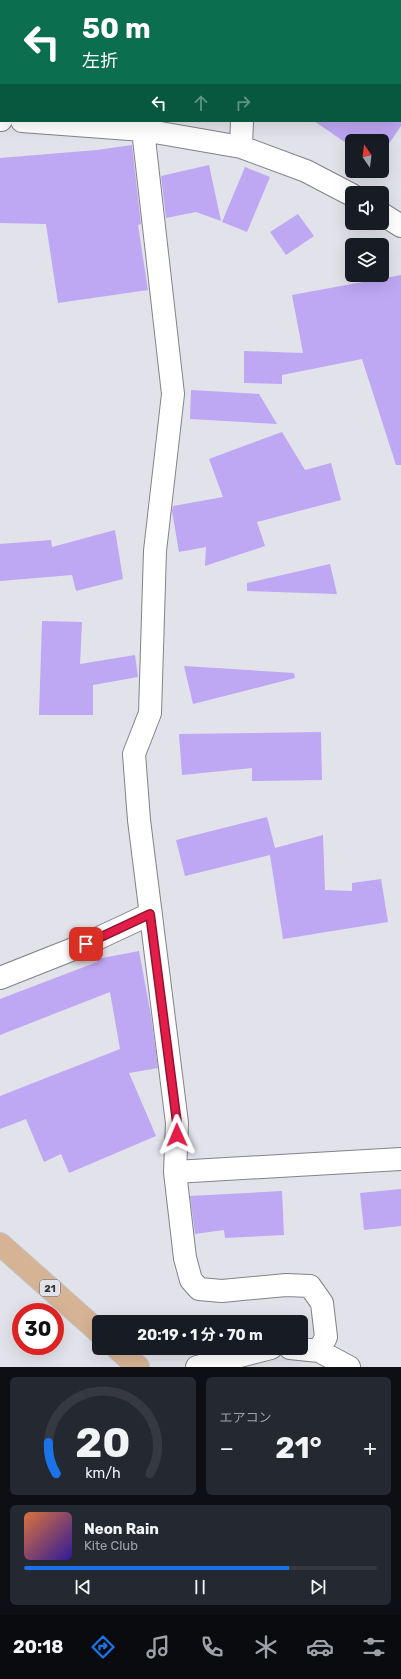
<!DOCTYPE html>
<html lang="ja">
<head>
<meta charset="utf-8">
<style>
	body { margin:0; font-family:Rubik,"Noto Sans JP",sans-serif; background:#242831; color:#f1f3f6; height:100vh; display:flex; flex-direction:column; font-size:15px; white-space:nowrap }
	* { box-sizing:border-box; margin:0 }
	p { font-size:13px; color:#9ea1a6 }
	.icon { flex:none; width:22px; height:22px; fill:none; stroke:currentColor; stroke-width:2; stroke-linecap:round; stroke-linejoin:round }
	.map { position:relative; height:1367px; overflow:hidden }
	.sheet { display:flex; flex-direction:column; gap:10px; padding:10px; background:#0d0f14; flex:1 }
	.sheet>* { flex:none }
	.guide { position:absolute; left:0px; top:0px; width:401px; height:122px; box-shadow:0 4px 16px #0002; background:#0b6e4f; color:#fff; overflow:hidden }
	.needle { width:26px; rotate:346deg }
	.tools { position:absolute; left:345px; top:134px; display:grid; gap:8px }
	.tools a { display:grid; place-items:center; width:44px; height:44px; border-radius:6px; background:#171b24; box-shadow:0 4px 16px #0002; font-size:20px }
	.speed { position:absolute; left:12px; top:1303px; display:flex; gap:8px; font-size:20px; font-weight:700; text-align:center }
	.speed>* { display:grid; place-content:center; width:52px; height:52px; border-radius:50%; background:#171b24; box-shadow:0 4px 16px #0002; line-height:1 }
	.speed .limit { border:6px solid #d22; background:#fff; color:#111 }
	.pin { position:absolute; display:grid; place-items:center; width:34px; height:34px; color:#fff; margin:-17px; border-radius:8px; box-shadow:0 2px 6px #0006 }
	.me { position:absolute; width:44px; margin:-22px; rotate:359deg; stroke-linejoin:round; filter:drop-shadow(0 0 3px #0008) }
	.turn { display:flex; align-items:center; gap:14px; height:84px; padding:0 16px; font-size:18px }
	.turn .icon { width:52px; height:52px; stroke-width:2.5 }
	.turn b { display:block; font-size:28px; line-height:34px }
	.lanes { display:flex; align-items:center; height:38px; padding:0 16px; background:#0003; justify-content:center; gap:20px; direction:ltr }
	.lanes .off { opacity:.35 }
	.big { font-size:30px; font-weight:700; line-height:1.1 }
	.sheet .tile { flex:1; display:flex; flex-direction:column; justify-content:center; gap:6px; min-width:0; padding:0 14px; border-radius:6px; background:#242831 }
	.sheet .dial { align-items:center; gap:0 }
	.dial svg { height:104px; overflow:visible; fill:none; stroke:#363941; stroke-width:7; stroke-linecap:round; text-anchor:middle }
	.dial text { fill:#f1f3f6; stroke:none }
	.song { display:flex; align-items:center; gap:12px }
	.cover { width:48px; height:48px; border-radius:6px; background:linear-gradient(135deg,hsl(20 70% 55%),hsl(250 70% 35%)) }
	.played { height:4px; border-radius:2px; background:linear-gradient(90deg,#1a73e8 75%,#363941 75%) }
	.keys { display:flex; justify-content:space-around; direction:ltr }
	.heat { display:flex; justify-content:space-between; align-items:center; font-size:22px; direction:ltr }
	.sheet .tiles { flex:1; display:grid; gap:10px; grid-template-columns:1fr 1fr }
	.tile:last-child { grid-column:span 2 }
	.trip { position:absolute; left:92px; top:1315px; width:216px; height:40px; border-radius:6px; background:#171b24; box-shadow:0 4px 16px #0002; font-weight:700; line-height:40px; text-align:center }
	.tab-bar { display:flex; height:64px; justify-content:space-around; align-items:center; background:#090b0e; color:#9ea1a6 }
	.tab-bar .icon { width:28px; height:28px }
	.tab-bar .current { color:#1a73e8 }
	.tab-bar b { font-size:18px; color:#f1f3f6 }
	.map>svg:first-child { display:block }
	.building { fill:#bea7f3 }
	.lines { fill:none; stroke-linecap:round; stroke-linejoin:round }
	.street-casing { stroke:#82828a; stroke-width:24 }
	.primary-casing { stroke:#c2c2c3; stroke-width:24 }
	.street { stroke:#fff; stroke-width:22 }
	.primary { stroke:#d6b394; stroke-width:22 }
	.route-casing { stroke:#92132f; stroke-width:10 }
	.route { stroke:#e11d48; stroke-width:7 }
	.labels { text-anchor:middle; stroke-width:3; stroke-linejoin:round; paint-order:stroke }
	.shield { fill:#e2e2ea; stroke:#68676c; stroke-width:1 }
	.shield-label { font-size:10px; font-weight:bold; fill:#333236 }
</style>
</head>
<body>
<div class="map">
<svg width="401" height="1367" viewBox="0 0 401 1367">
	<rect width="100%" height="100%" fill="#e2e2ea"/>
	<path class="building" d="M314,121H401V126L382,154V141H352V147Z
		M132,145L141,224L138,225L148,290L58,303L46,224L0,223V158L97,150Z
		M209,165L221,221L196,212L166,218L161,176Z
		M245,167L270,177L247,232L222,222Z
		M298,214L314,236L286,255L270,232Z
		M401,275V465H396L362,359L282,375V384L244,383V351L303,353L292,295Z
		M191,390L259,394L277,424L190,419Z
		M282,432L305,470L331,463L341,500L257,522L265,546L205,566L206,547L179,552L172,511L173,506L223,497L209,459Z
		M115,530L123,579L76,591L72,575L0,581V544L51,540L52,547Z
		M330,564L337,594L247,591V583Z
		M42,621L82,622L80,664L135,655L138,677L93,685V715H39Z
		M184,666L294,673L295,678L193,704Z
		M321,732L322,780L252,781V768L182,775L179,734Z
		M267,817L275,848L323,835L325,890L352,891V883L381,879L388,922L283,939L270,855L185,876L176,840Z
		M139,951L151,1016L158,1068L129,1073L156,1136L69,1173L61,1154L44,1162L26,1119L0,1129V1096L120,1049L110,992L0,1035V999L97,962V959Z
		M401,1189V1226L364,1230L360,1193Z
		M282,1191L284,1235L225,1238L224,1230L195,1234L190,1196Z"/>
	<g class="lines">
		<defs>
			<path id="street" d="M247,1V0
				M0,120H1
				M22,121L143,130L241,147L306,171L352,195
				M143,130L173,394L155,551L150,713L134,754L139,820L177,1123L175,1172L185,1258L191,1280L199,1289L222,1291L286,1285L310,1286L322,1303L326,1337L319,1351
				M241,147L242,121
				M382,214L401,226
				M0,978L86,944L150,914
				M175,1172L401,1159
				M290,1348L319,1351L349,1367
				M197,1367L271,1348"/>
			<path id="primary" d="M0,1244L99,1332
				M117,1348L138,1367"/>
		</defs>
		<use href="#street" class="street-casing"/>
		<use href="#primary" class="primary-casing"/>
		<use href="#street" class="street"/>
		<use href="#primary" class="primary"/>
	</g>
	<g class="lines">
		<defs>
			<path id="route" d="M86,944L150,914L177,1123V1135"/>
		</defs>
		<use href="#route" class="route-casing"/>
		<use href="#route" class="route"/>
	</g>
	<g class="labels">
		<rect class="shield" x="40" y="1280" width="20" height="16" rx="3"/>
		<g class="shield-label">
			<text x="50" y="1292">21</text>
		</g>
	</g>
</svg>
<div class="tools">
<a><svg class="needle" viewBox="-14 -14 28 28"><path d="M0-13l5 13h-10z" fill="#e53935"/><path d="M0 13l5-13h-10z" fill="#9ea1a6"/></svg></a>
<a><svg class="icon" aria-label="sound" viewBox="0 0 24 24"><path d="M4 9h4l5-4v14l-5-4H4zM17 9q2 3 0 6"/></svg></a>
<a><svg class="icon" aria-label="layers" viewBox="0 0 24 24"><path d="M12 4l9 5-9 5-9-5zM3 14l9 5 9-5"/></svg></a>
</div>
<div class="speed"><div class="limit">30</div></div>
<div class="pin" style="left:86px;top:944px;background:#d93025"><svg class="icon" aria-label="arrive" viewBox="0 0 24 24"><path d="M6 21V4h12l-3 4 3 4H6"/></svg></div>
<svg class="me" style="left:177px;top:1135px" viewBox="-20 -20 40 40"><path d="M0-17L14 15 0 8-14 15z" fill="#e11d48" stroke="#fff" stroke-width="4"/></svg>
<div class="trip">20:19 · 1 分 · 70 m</div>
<div class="guide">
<div class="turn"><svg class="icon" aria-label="left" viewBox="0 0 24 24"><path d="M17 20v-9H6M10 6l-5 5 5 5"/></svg><div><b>50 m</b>左折</div></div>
<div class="lanes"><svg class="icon" aria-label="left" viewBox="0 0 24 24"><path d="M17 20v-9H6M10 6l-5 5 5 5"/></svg><svg class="icon off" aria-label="ahead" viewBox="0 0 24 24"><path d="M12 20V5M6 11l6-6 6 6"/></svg><svg class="icon off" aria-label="right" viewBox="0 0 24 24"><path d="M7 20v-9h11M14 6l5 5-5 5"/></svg></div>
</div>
</div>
<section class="sheet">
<div class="tiles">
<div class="tile dial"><svg viewBox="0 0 100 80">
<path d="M14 69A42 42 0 1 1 86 69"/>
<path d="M14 69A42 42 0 0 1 8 45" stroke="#1a73e8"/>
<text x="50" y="56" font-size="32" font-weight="700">20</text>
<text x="50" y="72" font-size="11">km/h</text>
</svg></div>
<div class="tile"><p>エアコン</p>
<div class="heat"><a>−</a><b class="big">21°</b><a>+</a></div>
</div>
<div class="tile">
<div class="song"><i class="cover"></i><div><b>Neon Rain</b><p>Kite Club</p></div></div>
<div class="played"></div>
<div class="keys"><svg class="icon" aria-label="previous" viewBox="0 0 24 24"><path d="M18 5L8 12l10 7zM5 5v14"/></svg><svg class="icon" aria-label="pause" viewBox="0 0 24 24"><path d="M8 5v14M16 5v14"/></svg><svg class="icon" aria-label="next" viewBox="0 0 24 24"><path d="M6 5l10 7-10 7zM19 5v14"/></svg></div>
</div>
</div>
</section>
<nav class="tab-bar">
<b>20:18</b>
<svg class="icon current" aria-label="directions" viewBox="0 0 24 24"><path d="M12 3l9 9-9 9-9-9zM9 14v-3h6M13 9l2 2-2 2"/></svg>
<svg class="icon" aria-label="music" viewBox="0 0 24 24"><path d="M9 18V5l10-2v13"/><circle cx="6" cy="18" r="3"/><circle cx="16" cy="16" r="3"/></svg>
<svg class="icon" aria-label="phone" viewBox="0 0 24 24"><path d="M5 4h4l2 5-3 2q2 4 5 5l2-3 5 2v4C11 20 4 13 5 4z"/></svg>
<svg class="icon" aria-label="climate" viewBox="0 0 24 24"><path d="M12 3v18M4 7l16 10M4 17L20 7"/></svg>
<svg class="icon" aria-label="car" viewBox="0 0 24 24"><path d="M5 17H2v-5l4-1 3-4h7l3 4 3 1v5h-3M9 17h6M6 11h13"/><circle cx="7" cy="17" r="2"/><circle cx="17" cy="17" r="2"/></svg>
<svg class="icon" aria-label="filters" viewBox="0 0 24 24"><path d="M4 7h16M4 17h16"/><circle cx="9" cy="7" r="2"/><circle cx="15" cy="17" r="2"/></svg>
</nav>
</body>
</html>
